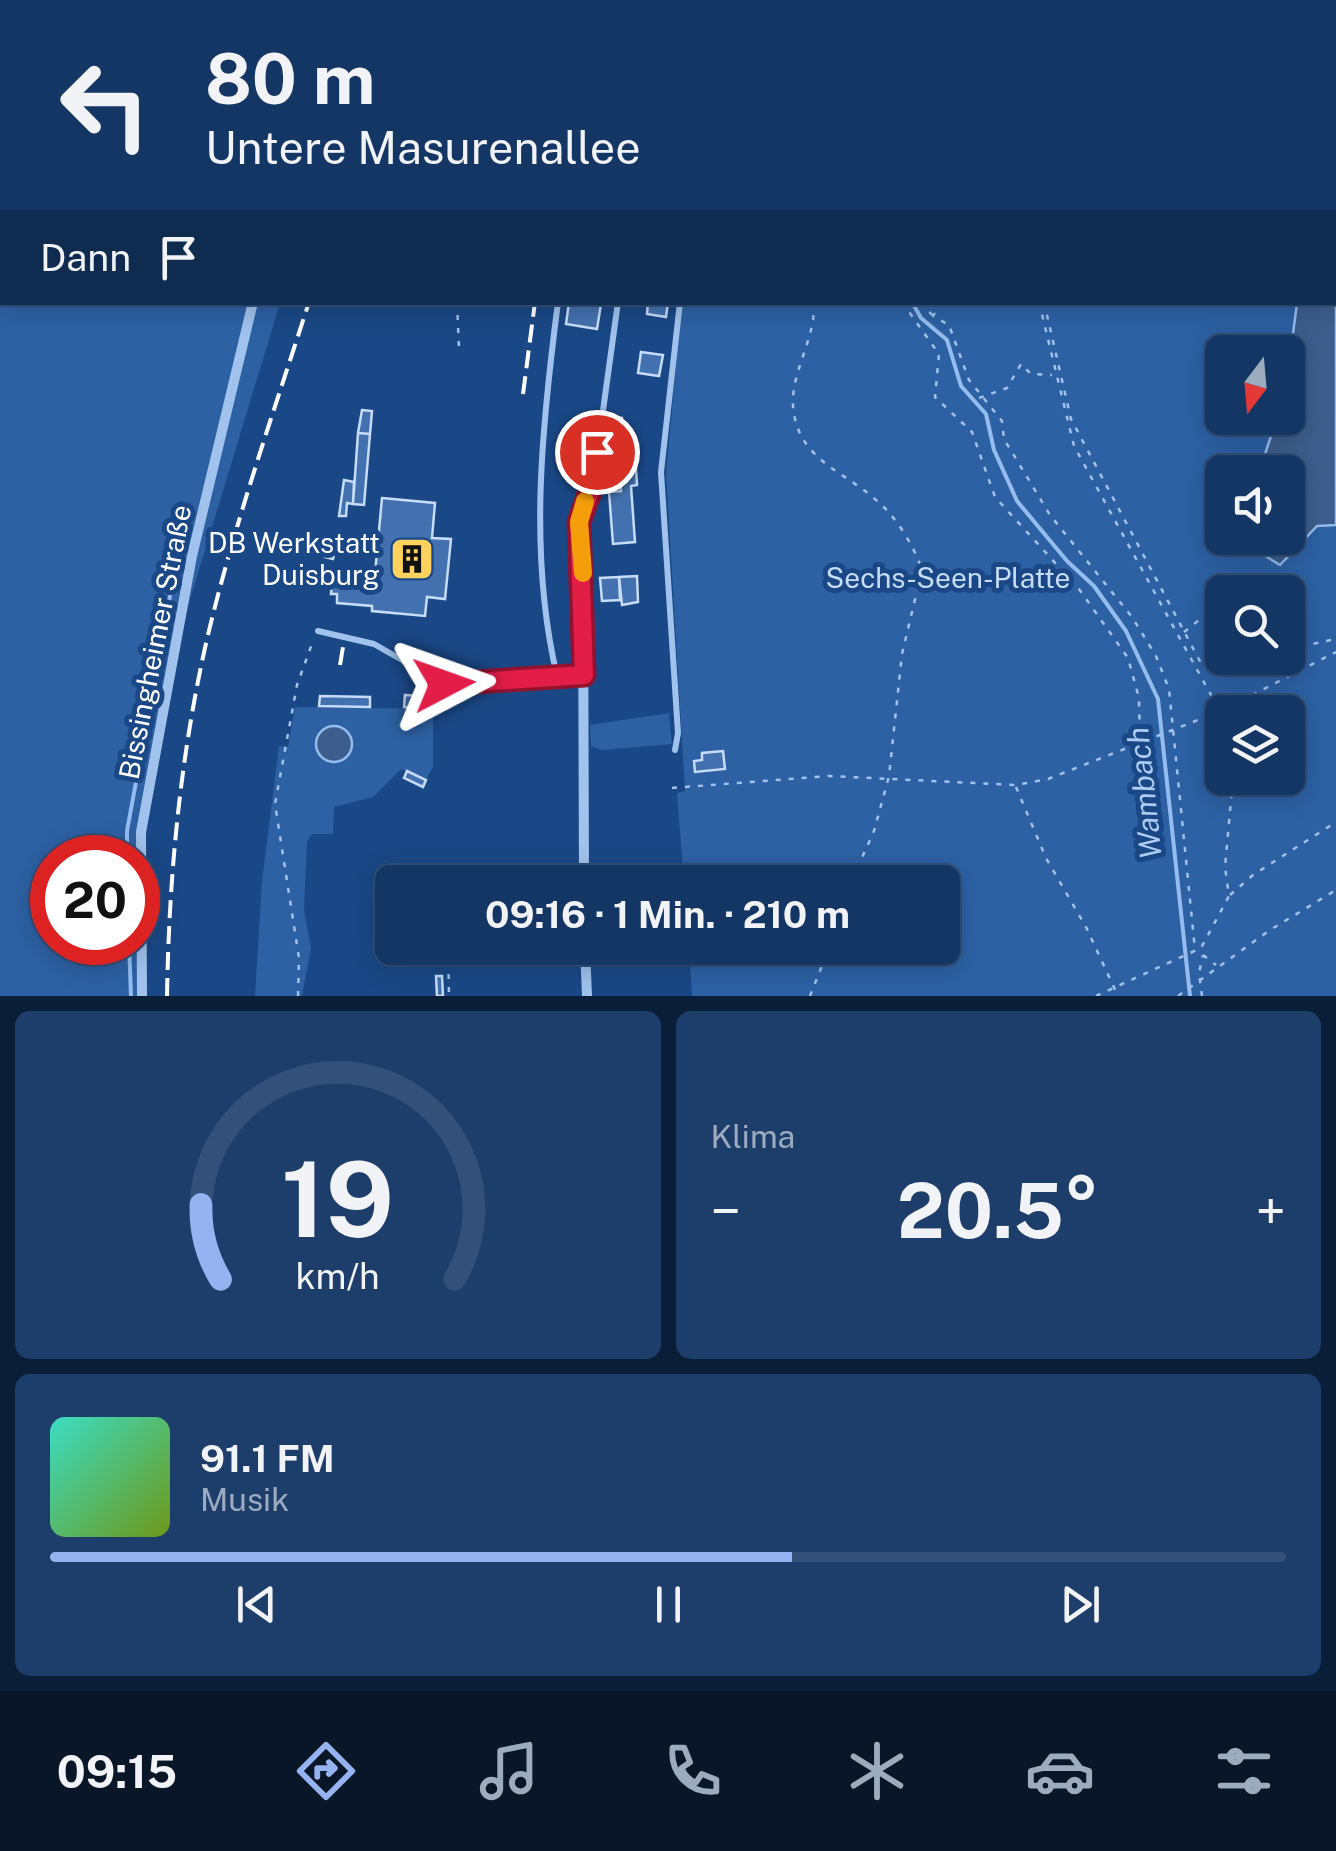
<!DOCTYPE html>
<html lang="de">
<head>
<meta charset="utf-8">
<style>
	body { margin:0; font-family:"Public Sans",sans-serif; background:#1d3e6a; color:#f1f3f6; height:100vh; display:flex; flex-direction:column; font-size:38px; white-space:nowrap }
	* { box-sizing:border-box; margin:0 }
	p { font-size:32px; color:#9dabbf }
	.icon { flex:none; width:55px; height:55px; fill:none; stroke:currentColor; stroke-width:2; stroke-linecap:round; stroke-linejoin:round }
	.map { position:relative; height:996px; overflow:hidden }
	.sheet { display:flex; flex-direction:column; gap:15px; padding:15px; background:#0b1e37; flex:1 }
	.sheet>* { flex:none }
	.hud { position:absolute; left:0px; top:0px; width:1338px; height:305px; box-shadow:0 5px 25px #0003,0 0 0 2px #335078; background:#143664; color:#f1f3f6; overflow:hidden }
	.needle { width:65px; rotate:196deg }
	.fabs { position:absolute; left:1205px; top:335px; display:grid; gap:20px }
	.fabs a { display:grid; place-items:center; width:100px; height:100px; border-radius:15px; background:#143664; box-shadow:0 5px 25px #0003,0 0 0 2px #335078; font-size:50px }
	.speed { position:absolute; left:30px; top:835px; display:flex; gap:20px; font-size:50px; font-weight:700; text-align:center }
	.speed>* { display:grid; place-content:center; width:130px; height:130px; border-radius:50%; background:#143664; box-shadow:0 5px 25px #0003,0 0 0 2px #335078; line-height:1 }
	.speed .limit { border:15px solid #d22; background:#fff; color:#111 }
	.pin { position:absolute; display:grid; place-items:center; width:85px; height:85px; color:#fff; margin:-42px; border:5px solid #fff; border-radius:50%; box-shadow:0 2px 10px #0007 }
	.me { position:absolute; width:110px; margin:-55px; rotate:86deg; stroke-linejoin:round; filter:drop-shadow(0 0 8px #0008) }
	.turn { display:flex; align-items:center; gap:35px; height:210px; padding:0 40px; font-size:45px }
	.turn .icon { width:130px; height:130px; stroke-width:2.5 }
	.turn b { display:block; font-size:70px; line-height:85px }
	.then { display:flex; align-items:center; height:95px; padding:0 40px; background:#0003; gap:20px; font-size:38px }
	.big { font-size:75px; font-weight:700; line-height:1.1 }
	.sheet .widget { flex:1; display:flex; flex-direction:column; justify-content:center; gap:15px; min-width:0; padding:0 35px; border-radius:15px; background:#1d3e6a }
	.sheet .dial { align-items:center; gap:0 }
	.dial svg { height:260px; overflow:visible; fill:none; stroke:#335078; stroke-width:7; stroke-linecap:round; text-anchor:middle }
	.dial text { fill:#f1f3f6; stroke:none }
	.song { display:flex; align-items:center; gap:30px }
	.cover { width:120px; height:120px; border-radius:15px; background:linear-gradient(135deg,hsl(170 70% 55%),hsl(80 70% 35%)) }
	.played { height:10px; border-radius:5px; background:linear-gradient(90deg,#95b2f1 60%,#335078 60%) }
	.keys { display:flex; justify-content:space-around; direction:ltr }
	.heat { display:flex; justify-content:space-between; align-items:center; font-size:55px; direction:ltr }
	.sheet .tiles { flex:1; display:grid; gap:15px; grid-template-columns:1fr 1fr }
	.widget:last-child { grid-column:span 2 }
	.trip { position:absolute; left:375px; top:865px; width:585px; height:100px; border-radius:15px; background:#143664; box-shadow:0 5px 25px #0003,0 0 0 2px #335078; font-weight:700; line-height:100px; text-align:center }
	.tabs { display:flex; height:160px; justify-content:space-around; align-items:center; background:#081628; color:#9dabbf }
	.tabs .icon { width:70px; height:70px }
	.tabs .selected { color:#95b2f1 }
	.tabs b { font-size:45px; color:#f1f3f6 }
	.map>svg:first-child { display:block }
	.green { fill:#2d61a4; fill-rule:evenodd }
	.water { fill:#3d5e8c; stroke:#94bcee; stroke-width:2.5 }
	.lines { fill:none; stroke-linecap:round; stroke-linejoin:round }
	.stream { stroke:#94bcee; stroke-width:4 }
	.building { fill:#4371af; stroke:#c6dcf9; stroke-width:2.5 }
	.path { stroke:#a1c2ec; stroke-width:2.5; stroke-dasharray:5 8; stroke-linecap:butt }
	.service { stroke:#a1c2ec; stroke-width:6 }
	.minor { stroke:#a1c2ec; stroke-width:10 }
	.rail { stroke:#fff; stroke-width:4; stroke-dasharray:18 8; stroke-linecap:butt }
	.route-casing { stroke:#92132f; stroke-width:25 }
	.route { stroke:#e11d48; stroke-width:18 }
	.slow { stroke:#f59e0b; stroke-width:18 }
	.labels { text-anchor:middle; stroke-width:10; stroke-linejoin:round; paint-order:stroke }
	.poi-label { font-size:28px; fill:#fff; stroke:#1a4886; text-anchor:end }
	.park-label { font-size:28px; fill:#c6dcf9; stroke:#1a4886 }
	.street-label { font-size:28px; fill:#fff; stroke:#1a4886 }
	.water-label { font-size:30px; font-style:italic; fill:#adccf3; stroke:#1a4886 }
</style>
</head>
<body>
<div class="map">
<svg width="1336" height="996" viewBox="0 0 1336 996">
	<rect width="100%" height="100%" fill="#1a4886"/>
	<path class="green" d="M667,0H1336V996H692L689,948H942V882H684L677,793L685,791L666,473L682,303L1335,302V2ZM1222,352H1288V418H1222ZM1222,472H1288V538H1222ZM1222,592H1288V658H1222ZM1222,712H1288V778H1222Z
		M0,150L2,302L280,303L185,616L146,835L145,996H0ZM52,858H138V942H52Z
		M295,707L433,709V767L426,780L401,769L373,797L334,807L333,834H312L307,842L304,910L311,948L302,996H255L262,881L279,746L288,747Z
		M669,713L672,744L602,750L591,746L590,725Z"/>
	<path class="water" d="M0,0H266L2,2L0,150Z
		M1336,191V525L1317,526L1280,565L1237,539L1288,538V472H1259L1277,418H1288V372L1297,303L1335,302Z
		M316 744a18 18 0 1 1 36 0a18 18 0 1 1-36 0Z"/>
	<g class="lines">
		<path class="stream" d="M301,0L307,2
			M323,2L325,0
			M912,302L921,318L947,340L961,386L986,414L994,450L1017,501L1067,561L1094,586L1126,631L1158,699L1190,996
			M127,858V831L170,596
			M129,942L131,996"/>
	</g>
	<path class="building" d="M569,302L601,304L597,329L566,324Z
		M648,302H668L666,317L647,314Z
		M641,352L663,355L659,376L638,373Z
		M362,410L372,411L370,434L358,433Z
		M610,417L622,418L621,431L608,429Z
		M358,433L370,434L364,505L353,504Z
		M636,469L637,485L631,486L635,542L613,544L609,492L621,491L619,470Z
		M344,480L354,482L353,504L347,503L346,516H339Z
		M382,498L435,503L432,538L451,539L445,599L427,597L425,616L372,611V606L337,603V594H331L332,582L374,584Z
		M330,539L338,541L333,559L325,557Z
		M637,576L638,602L622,605L619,577Z
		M619,577L620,600L602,601L600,578Z
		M405,695L426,696L425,709L404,707Z
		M320,696L370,697V707L319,706Z
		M723,751L725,769L695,772L694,761L702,760V753Z
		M407,771L426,780L423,787L404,778Z
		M436,976H442L443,996H437Z"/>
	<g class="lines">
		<path class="path" d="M703,0L704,2
			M986,0V2
			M991,0V2
			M274,2L280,0
			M723,2V0
			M0,157L2,156
			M457,302L459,348
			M814,302C816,342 787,376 794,414C802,461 845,472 876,500C896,516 914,546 922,570L902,654L889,776L874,831L851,882
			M902,302L939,354L935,397L972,432L995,497L1079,589L1128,658L1139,698L1140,744
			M921,302L932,315
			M942,302L933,316L949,325L969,380L1002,421L1004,439L1050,515L1132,617L1156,656L1169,689L1195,950
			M1039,302L1074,446L1222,715
			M1044,302L1071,419L1203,667L1247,658
			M979,398L1007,388L1021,364L1031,374L1052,375
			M1234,592L1253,574
			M1184,632L1222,602
			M1288,649L1336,639
			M1016,787L1046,858L1086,927L1118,996
			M672,788L828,776L1016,785L1048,779L1221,711L1336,652
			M1230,895L1253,875L1336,822
			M448,948L449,996
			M1203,955L1216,965
			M298,996L299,958L275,804L297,685L313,641
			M810,996L829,948
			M1096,996L1201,948L1229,896L1225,867L1233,778
			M1178,996L1270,930L1336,890
			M1202,996L1199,973L1203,955"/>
		<path class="service" d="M657,2V0
			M583,568L579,522L593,483L618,302
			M318,631L374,644L444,684L582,675
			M557,676C528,554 542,425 558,302
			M675,750L678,733L661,472L680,302"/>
		<path class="minor" d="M341,2L342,0
			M0,244L2,243
			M583,569L584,882
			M585,948L587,996
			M142,996L141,832L192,556L253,302"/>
		<path class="rail" d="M584,0L585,2
			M405,2L406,0
			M524,2L525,0
			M612,2L613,0
			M523,394L535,302
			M340,665L343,647
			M167,996C169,876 180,757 207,639C234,525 273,414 309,302"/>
	</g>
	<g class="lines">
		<defs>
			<path id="route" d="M444,684L584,675L579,522L593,483L597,452"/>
		</defs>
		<use href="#route" class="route-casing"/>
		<use href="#route" class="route"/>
		<path class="slow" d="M583,573L579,522L585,501"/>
	</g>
	<defs>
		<symbol id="building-square" viewBox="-11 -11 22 22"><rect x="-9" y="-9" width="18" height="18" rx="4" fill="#fed25d" stroke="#1a4886"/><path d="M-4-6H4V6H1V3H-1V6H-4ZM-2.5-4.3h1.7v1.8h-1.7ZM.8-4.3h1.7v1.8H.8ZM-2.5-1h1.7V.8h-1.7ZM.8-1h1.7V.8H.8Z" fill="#111"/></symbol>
	</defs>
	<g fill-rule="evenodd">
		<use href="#building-square" x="387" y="534" width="50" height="50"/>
	</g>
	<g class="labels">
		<g class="poi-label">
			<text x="380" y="553">DB Werkstatt<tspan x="380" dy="32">Duisburg</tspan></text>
		</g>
		<g class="park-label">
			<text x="948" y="588">Sechs-Seen-Platte</text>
		</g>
		<g class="street-label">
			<text transform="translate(155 642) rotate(-79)" y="10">Bissingheimer Straße</text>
		</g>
		<g class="water-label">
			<text transform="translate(1145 793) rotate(-96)" y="10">Wambach</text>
		</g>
	</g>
</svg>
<div class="fabs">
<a><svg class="needle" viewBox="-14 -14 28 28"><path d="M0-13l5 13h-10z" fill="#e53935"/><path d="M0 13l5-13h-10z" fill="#9dabbf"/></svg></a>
<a><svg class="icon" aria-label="sound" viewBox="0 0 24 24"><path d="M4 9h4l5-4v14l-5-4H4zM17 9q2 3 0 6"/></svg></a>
<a><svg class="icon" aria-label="search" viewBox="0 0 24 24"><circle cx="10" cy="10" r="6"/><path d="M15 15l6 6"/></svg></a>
<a><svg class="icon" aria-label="layers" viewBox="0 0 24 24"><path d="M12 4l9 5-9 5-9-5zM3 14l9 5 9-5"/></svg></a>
</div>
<div class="speed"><div class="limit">20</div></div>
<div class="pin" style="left:597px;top:452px;background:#d93025"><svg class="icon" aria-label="arrive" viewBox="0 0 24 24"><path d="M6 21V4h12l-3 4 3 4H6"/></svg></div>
<svg class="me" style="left:444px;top:684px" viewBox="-20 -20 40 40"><path d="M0-17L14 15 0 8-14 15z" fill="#e11d48" stroke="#fff" stroke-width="4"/></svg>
<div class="trip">09:16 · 1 Min. · 210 m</div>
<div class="hud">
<div class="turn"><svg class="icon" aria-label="left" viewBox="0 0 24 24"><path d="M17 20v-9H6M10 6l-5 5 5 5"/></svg><div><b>80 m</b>Untere Masurenallee</div></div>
<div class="then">Dann<svg class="icon" aria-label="arrive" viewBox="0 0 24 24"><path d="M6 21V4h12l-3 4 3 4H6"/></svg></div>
</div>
</div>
<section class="sheet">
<div class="tiles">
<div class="widget dial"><svg viewBox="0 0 100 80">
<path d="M14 69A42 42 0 1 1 86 69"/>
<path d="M14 69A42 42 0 0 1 8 46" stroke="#95b2f1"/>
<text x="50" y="56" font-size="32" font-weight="700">19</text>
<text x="50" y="72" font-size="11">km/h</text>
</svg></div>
<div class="widget"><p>Klima</p>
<div class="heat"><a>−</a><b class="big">20.5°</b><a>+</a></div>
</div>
<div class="widget">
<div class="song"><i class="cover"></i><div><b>91.1 FM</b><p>Musik</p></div></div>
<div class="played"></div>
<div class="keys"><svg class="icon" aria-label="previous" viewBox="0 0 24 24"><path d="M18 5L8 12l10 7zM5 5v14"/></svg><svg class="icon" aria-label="pause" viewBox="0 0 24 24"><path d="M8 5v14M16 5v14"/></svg><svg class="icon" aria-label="next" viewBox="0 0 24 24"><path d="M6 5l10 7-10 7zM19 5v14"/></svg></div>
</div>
</div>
</section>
<nav class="tabs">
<b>09:15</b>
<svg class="icon selected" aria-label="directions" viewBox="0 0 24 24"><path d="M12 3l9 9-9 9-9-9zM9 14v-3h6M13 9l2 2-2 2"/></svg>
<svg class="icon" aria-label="music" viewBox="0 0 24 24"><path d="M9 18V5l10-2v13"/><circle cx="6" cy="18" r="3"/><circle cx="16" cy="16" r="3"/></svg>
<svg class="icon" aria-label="phone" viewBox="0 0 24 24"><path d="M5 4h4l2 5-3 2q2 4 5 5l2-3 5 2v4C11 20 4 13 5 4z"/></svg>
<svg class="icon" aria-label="climate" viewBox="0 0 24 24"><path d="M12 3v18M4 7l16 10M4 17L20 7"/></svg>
<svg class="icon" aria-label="car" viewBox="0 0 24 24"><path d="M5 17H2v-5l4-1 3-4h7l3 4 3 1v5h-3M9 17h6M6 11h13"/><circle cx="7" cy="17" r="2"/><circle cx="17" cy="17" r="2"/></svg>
<svg class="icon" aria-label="filters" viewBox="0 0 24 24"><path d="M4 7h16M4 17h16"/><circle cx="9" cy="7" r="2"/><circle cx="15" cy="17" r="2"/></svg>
</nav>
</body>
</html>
